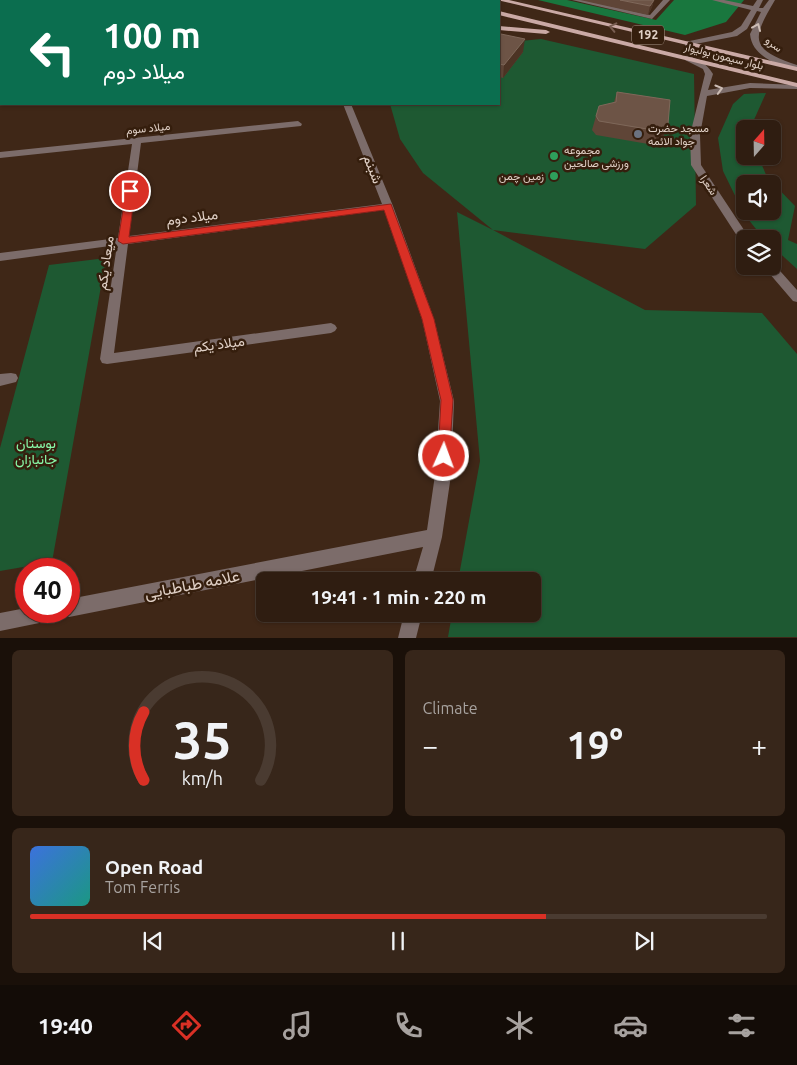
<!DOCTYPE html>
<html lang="en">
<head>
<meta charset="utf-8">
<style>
	body { margin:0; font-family:Ubuntu,Vazirmatn,sans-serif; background:#37261a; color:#f1f3f6; height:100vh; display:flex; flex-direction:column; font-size:19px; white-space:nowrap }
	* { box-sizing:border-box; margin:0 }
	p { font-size:16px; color:#a7a29f }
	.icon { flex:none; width:28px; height:28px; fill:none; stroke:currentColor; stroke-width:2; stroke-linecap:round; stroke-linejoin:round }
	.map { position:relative; height:638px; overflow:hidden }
	.panel { display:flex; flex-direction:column; gap:12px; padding:12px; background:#1a1009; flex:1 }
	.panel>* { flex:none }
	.hud { position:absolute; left:0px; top:0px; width:500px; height:105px; box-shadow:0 1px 4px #0004,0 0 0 1px #4a3b31; background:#0b6e4f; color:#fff; overflow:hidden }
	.needle { width:32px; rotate:20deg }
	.controls { position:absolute; left:736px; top:120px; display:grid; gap:10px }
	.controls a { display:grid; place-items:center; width:45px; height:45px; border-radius:8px; background:#2f1d11; box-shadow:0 1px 4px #0004,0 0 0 1px #4a3b31; font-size:25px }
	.speed { position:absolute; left:15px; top:558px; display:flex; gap:10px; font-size:25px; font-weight:700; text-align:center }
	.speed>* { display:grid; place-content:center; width:65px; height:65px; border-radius:50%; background:#2f1d11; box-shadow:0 1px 4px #0004,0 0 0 1px #4a3b31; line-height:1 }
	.speed .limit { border:8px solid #d22; background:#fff; color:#111 }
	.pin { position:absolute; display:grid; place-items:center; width:42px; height:42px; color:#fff; margin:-21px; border:2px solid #fff; border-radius:50%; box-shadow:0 1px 5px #0007 }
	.me { position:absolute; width:55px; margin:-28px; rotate:2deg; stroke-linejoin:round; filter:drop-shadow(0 0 4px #0008) }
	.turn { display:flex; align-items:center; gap:18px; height:105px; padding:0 20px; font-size:22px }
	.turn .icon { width:65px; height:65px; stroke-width:2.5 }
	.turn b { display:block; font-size:35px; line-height:42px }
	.big { font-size:38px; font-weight:700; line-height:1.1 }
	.panel .widget { flex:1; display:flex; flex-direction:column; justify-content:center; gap:8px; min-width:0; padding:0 18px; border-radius:8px; background:#37261a }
	.panel .dial { align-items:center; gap:0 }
	.dial svg { height:130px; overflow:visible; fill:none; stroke:#4a3b31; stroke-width:7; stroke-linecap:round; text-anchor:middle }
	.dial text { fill:#f1f3f6; stroke:none }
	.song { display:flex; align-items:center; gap:15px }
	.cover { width:60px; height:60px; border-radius:8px; background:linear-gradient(135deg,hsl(220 70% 55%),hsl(170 70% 35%)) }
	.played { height:5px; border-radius:2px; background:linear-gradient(90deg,#d93025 70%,#4a3b31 70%) }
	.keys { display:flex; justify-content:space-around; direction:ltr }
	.heat { display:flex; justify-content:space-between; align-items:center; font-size:28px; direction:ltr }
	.panel .tiles { flex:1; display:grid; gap:12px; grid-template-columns:1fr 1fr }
	.widget:last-child { grid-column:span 2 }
	.trip { position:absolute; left:256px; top:572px; width:285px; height:50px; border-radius:8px; background:#2f1d11; box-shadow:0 1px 4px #0004,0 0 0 1px #4a3b31; font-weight:700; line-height:50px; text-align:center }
	.menu { display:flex; height:80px; justify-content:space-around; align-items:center; background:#130c07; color:#a7a29f }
	.menu .icon { width:35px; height:35px }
	.menu .selected { color:#d93025 }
	.menu b { font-size:22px; color:#f1f3f6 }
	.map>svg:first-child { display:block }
	.green { fill:#1e5932; fill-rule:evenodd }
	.forest { fill:#19773e }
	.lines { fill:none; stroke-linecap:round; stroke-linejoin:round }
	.minor { fill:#7c6c6a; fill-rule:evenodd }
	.major { fill:#caa9a5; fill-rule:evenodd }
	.wall { fill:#5f4537 }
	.shaded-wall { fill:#4c3324 }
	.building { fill:#6d5446; stroke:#7f685a }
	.oneway { stroke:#785d51 }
	.oneway2 { stroke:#ccbcb4 }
	.route { fill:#d93025; stroke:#8d1f18 }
	.worship-dot { fill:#6b7280; stroke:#351e0d; stroke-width:2 }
	.leisure-dot { fill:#2e9e5b; stroke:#351e0d; stroke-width:2 }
	.labels { text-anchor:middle; stroke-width:5; stroke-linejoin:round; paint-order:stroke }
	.far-street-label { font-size:11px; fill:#e0d0c6; stroke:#351e0d }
	.far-poi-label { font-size:11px; fill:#e0d0c6; stroke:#351e0d; text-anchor:start }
	.shield { fill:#351e0d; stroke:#ad9b8e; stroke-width:1 }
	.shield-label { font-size:12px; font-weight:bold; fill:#e0d0c6 }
	.street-label { font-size:14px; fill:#e0d0c6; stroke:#351e0d }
	.park-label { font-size:14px; fill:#88f9a8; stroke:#351e0d }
	.near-street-label { font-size:16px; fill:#e0d0c6; stroke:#351e0d }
</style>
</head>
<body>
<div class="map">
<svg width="797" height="638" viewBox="0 0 797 638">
	<rect width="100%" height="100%" fill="#3f2717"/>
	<path class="green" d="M541,39L694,74L696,205L645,249L493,230L645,310L762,313L797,354V637H448L452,614H532V581H458L480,461L457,212L493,230L423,173L400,139L390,104H499V43Z
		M766,93L753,122L754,129H745V156H758L767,177L795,206L788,240L797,244V269L773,247L772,239H764L744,214L723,171L718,138L733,104L744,94ZM745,184H772V211H745Z
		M106,258L52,562L0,571V448L49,265Z"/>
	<path class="forest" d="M538,0H567L656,20L674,0H744L726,22L685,35Z"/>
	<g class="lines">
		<path class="minor" d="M156,0H162V1H156Z
			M572,0H584L650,15L663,0H670L652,19Z
			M712,0H724L753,6L757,0H763L759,8H763L769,0H775C751,40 750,49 797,65V70C778,65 752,57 750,34L761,12L757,11L747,29L737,36L685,46V42L732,32L741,26L751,10Z
			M0,15H1V19H0Z
			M685,56C696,56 708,65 713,74L708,90L750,83L797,85V89L750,88L707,96L700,135L701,165L750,239H745V243L741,242L691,165L690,135L705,74L703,69L685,60Z
			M0,64H1V68H0Z
			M343,104H351L393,206L434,319L454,401L451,475L442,537L431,581H413L423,547L69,617L62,613L60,617L54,620L0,631V613L26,608V611H69V599L427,530L435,475L440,401L422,319L384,210L128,244L114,353L331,323L335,325L337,328L335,331L331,333L107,364L102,363L100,359L117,245L0,261V253L118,238L132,144L0,158V152L298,121L302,124L301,126L141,143L129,236L382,204Z
			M773,263L797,290V302L793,301L763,266H772Z
			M11,373L16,374L18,378L16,382L0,386V374Z
			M404,614H422L416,638H398Z"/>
		<path class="major" d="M413,0H421V1H414Z
			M444,0H455V1H445Z
			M497,0H509L797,67V71Z
			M499,11L797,83V87L499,15Z
			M499,26L546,30L550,32L546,34L499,30Z
			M0,86H1V90H0Z
			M0,99L1,104H4L0,105Z"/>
	</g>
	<path class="wall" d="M580,0H654L652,7L648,15Z
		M499,36L523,52L503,78L499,77Z
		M617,92L670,100L663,138L654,145L596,135L592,130L596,116L614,102Z"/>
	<path class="shaded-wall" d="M654,0L652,7L648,15L650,6Z
		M525,39L523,52L503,78L504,65Z
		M668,124L663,138L654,145L659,131Z"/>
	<path class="building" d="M620,0H654L650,6Z
		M501,34L525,39L504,65L499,64V36Z
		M617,92L670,100L668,124L659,131L599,121L596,116L599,106L616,102Z"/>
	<defs><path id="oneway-chevron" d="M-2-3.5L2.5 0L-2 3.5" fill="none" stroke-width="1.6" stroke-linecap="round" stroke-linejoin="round" transform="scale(1.25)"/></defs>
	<use class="oneway" href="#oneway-chevron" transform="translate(613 27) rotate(-167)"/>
	<g class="oneway2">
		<use href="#oneway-chevron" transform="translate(757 27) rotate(-67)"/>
		<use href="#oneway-chevron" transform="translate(719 89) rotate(-16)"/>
	</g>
	<path class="route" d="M130,188L135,191L129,237L391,204L434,319L453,400L449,461L444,463L440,461L438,456L441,400L422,319L384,210L123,244L118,241L126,191Z"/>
	<circle class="worship-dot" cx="638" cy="134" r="5"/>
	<g class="leisure-dot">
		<circle cx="554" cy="156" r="5"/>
		<circle cx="554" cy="176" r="5"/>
	</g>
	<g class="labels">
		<g class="far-street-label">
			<text transform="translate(774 44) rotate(38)" y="4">سرو</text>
			<text transform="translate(724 56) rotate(14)" y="4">بلوار سیمون بولیوار</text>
			<text transform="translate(148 128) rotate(-6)" y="4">میلاد سوم</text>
			<text transform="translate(709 185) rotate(56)" y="4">شعرا</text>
		</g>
		<g class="far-poi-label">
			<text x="648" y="132">مسجد حضرت<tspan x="648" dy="13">جواد الائمه</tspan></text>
			<text x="564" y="154">مجموعه<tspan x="564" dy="13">ورزشی صالحین</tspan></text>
			<text x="544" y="180" text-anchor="end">زمین چمن</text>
		</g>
		<rect class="shield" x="632" y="25.5" width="32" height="19" rx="4"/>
		<g class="shield-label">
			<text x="648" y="39">192</text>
		</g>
		<g class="street-label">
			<text transform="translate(373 169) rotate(69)" y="5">شبنم</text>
			<text transform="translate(192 217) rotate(-7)" y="5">میلاد دوم</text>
			<text transform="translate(105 263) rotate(-82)" y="5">میعاد یکم</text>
			<text transform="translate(219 344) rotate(-8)" y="5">میلاد یکم</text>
		</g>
		<g class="park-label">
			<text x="36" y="448">بوستان<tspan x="36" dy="16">جانبازان</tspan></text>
		</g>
		<g class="near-street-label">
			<text transform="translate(192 584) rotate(-11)" y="6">علامه طباطبایی</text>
		</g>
	</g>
</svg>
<div class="controls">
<a><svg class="needle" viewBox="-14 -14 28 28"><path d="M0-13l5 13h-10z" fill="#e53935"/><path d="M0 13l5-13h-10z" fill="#a7a29f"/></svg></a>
<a><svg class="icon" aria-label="sound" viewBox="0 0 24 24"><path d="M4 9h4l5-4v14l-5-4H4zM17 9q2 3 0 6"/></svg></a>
<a><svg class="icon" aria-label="layers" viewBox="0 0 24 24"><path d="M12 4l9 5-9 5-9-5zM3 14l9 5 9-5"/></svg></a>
</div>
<div class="speed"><div class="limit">40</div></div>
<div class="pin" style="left:130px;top:191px;background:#d93025"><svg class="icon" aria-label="arrive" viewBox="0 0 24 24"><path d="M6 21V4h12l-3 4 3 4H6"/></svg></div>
<svg class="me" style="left:444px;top:456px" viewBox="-20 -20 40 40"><circle r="17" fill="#d93025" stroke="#fff" stroke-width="3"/><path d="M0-11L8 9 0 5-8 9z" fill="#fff"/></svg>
<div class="trip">19:41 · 1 min · 220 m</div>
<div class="hud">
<div class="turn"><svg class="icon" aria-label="left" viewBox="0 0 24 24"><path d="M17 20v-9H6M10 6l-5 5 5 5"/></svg><div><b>100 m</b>میلاد دوم</div></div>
</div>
</div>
<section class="panel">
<div class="tiles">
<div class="widget dial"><svg viewBox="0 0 100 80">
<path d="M14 69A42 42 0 1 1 86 69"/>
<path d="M14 69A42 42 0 0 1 14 27" stroke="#d93025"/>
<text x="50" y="56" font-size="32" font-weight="700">35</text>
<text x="50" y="72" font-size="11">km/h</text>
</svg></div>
<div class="widget"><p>Climate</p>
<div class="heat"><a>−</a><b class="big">19°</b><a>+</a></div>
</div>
<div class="widget">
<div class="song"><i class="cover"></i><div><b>Open Road</b><p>Tom Ferris</p></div></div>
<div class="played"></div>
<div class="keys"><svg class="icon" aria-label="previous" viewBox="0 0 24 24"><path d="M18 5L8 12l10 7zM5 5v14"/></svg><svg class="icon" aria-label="pause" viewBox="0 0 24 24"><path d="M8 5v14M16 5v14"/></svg><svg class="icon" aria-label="next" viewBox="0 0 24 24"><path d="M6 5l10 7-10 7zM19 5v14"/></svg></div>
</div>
</div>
</section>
<nav class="menu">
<b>19:40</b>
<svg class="icon selected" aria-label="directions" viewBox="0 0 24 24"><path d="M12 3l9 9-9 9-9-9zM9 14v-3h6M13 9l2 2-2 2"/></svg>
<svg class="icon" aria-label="music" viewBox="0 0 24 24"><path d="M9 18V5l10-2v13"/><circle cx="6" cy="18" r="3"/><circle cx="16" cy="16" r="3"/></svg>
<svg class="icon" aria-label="phone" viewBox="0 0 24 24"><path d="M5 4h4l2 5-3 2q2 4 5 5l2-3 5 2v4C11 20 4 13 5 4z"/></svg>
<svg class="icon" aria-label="climate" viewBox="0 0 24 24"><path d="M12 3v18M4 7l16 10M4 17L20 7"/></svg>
<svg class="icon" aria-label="car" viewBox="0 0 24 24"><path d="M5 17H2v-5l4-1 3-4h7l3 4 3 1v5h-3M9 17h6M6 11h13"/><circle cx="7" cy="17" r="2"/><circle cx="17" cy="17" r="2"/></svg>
<svg class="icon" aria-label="filters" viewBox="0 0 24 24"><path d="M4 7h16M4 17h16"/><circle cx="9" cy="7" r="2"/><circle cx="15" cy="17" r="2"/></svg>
</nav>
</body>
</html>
